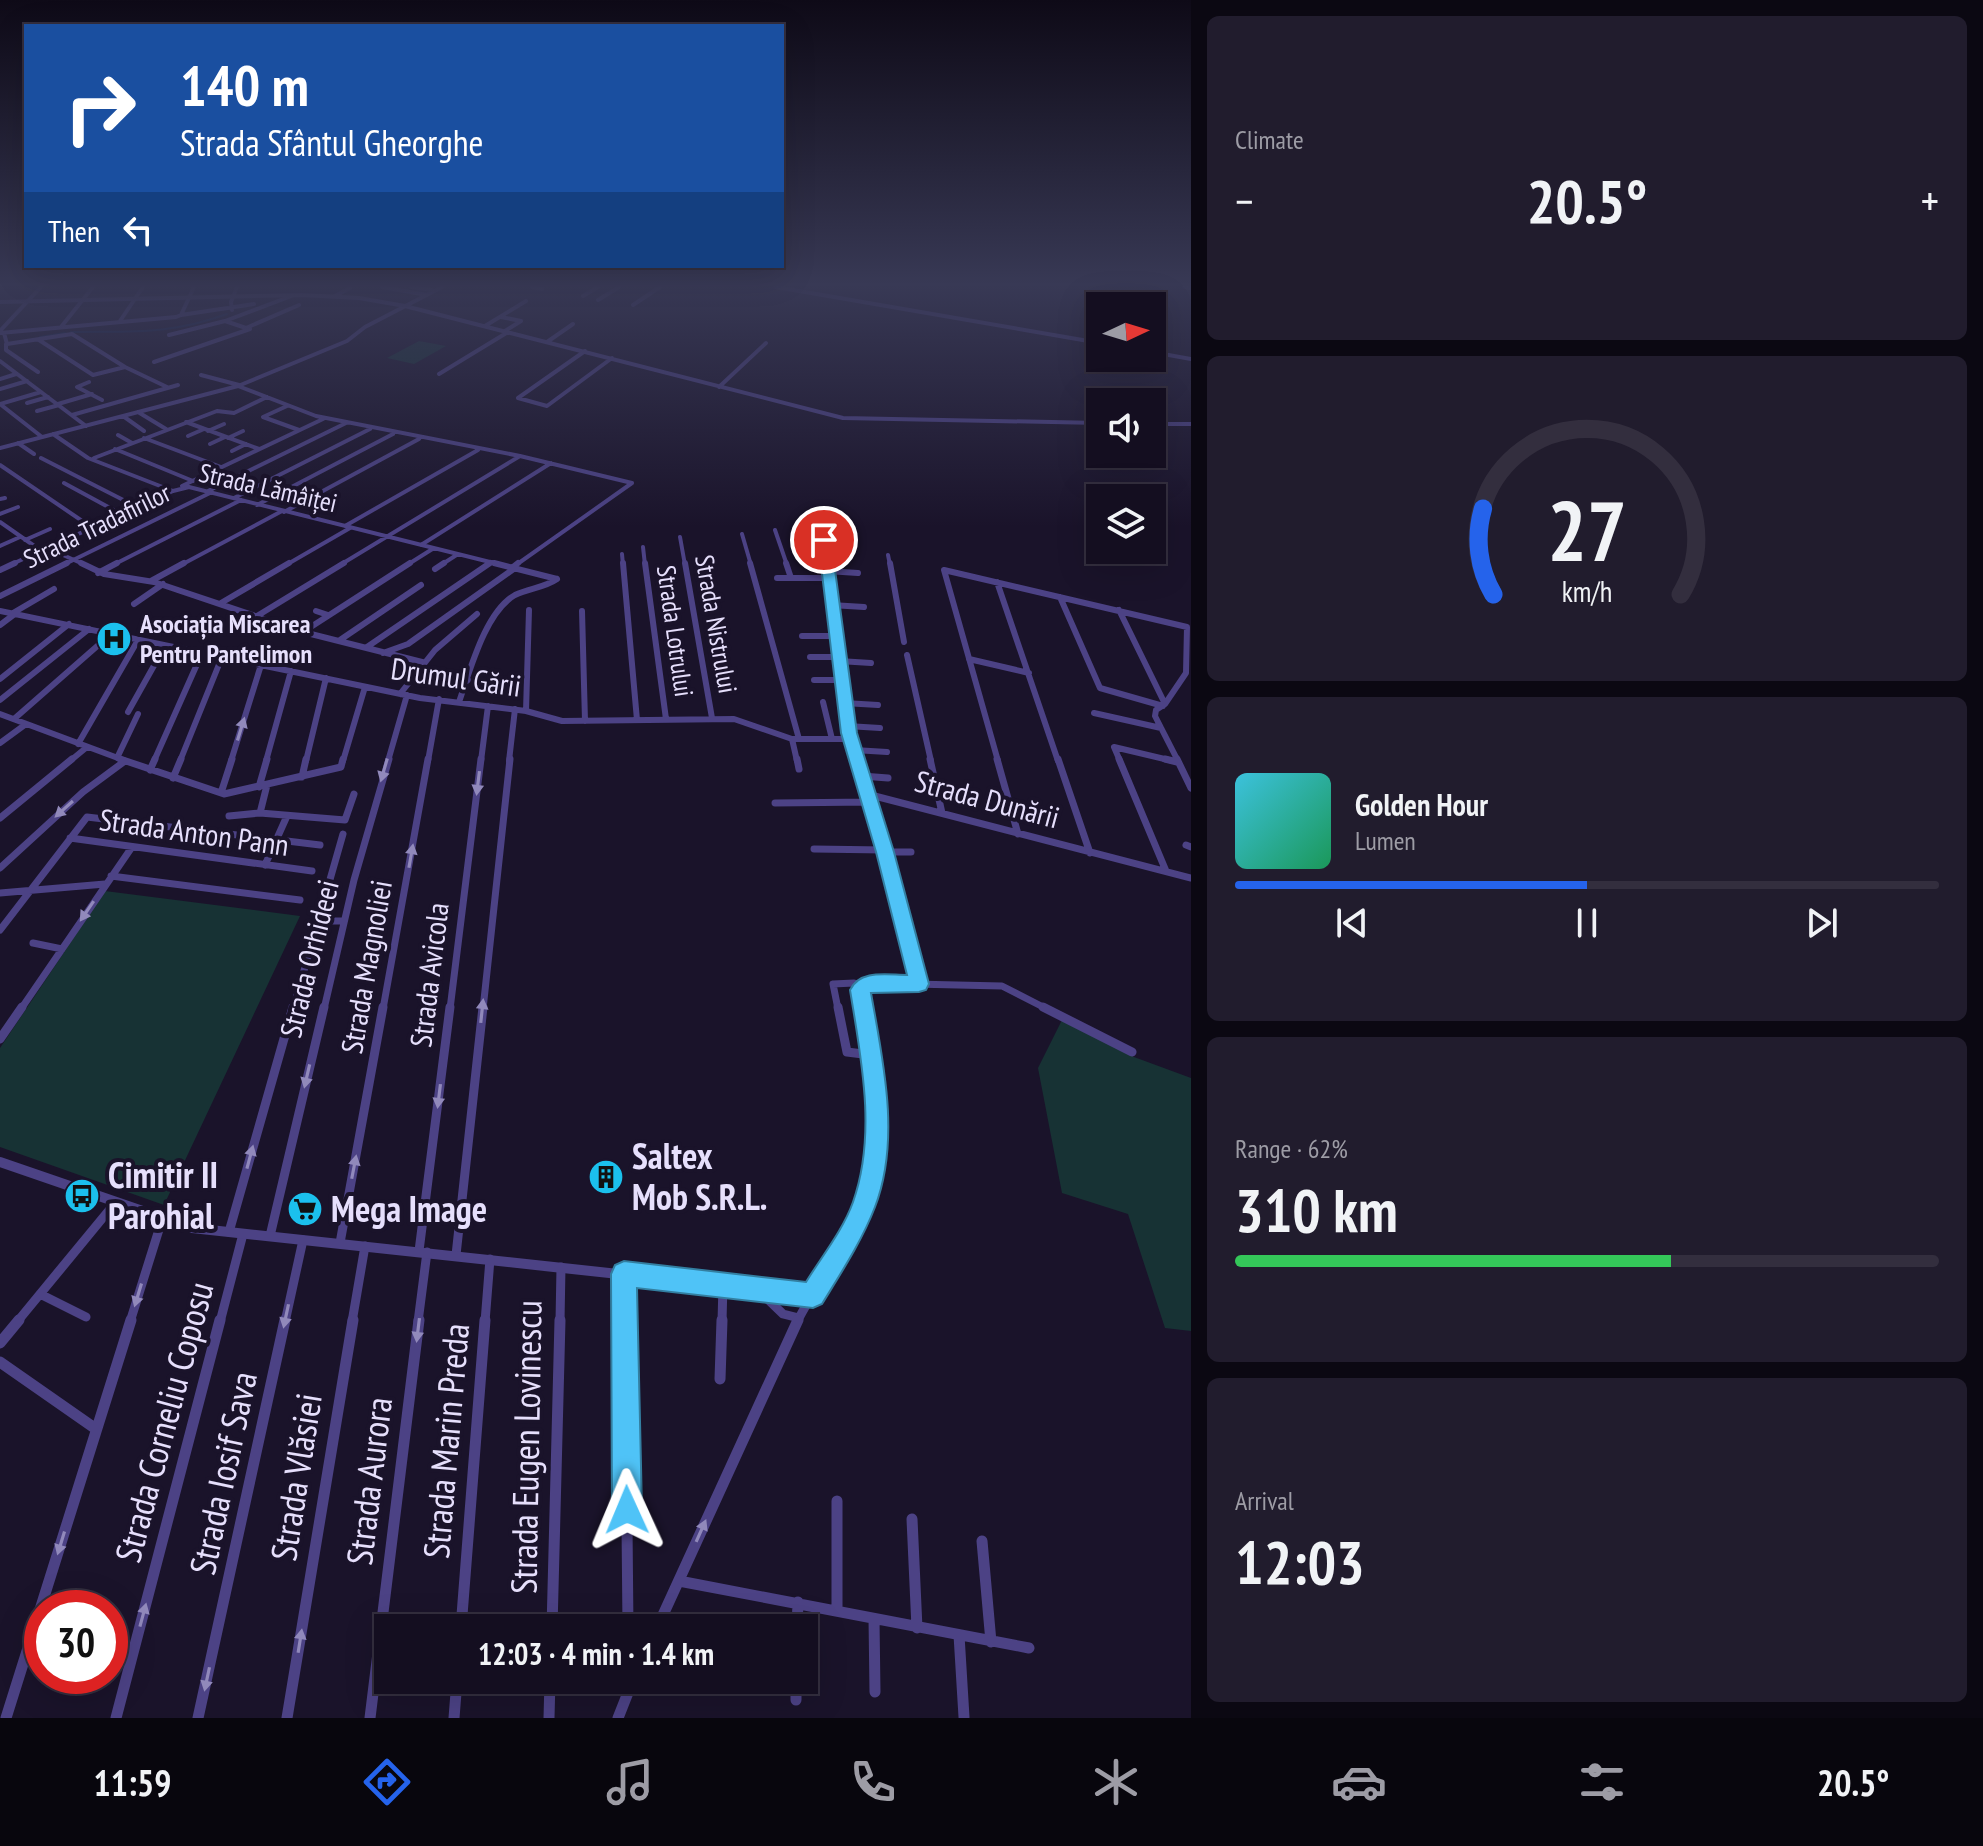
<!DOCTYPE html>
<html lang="en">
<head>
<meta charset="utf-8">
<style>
	body { margin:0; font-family:"PT Sans Narrow",sans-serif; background:#211c2d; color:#f1f3f6; height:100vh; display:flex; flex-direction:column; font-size:30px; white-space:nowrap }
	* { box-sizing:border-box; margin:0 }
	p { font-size:26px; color:#9d9ca5 }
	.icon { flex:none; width:44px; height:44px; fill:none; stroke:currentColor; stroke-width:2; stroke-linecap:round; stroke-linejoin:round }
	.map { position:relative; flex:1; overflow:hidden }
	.side { display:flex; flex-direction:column; gap:16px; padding:16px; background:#0b0812; width:792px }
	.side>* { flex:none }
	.guide { position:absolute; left:24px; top:24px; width:760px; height:244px; border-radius:0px; box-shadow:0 8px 32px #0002,0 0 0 2px #332e3e; background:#1a4fa0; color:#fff; overflow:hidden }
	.needle { width:52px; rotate:86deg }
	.buttons { position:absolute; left:1086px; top:292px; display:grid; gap:16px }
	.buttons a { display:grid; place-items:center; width:80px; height:80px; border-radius:0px; background:#140e20; box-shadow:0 8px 32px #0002,0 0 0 2px #332e3e; font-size:40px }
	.speed { position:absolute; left:24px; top:1590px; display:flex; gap:16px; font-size:40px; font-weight:700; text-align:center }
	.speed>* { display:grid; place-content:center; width:104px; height:104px; border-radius:50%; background:#140e20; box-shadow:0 8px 32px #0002,0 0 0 2px #332e3e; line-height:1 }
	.speed .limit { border:12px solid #d22; background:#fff; color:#111 }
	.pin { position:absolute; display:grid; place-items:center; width:68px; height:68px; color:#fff; margin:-34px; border:4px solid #fff; border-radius:50%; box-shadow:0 2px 8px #0007 }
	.me { position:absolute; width:88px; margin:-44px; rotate:359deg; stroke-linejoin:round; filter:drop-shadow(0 0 6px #0008) }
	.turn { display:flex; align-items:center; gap:28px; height:168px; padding:0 24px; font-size:36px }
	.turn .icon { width:104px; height:104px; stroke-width:2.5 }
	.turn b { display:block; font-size:56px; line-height:68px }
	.then { display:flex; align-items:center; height:76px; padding:0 24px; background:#0003; gap:16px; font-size:30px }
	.big { font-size:60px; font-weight:800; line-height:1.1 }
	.side .tile { flex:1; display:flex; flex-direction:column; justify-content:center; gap:12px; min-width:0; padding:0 28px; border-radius:12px; background:#211c2d }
	.side .dial { align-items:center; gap:0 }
	.dial svg { height:208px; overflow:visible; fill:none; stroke:#332e3e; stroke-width:7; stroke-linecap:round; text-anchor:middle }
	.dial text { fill:#f1f3f6; stroke:none }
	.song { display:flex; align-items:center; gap:24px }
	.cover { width:96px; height:96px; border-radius:12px; background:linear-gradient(135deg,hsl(190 70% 55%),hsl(150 70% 35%)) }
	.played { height:8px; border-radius:4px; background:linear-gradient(90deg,#2563eb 50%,#332e3e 50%) }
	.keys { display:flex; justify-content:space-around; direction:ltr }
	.heat { display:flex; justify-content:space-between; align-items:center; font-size:44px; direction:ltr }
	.charge { height:12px; border-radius:6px; background:linear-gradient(90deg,#34c759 62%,#332e3e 0) }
	.trip { position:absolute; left:374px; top:1614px; width:444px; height:80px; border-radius:0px; background:#140e20; box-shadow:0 8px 32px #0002,0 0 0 2px #332e3e; font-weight:800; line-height:80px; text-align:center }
	.menu { display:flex; height:128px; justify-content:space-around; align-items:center; background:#08060d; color:#9d9ca5 }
	.menu .icon { width:56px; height:56px }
	.menu .current { color:#2563eb }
	.menu b { font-size:36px; color:#f1f3f6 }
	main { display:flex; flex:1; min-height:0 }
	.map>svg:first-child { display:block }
	.green { fill:#173234 }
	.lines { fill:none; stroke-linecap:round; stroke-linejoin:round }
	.stream { stroke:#12214a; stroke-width:2 }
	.minor-far4 { stroke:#4c4285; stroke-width:4 }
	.minor-far3 { stroke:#4c4285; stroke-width:6 }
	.minor-far2 { stroke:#4c4285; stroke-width:7 }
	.minor-far1 { stroke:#4c4285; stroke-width:9 }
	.minor { stroke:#4c4285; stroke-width:11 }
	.tertiary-far1 { stroke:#4c4285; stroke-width:4 }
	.tertiary { stroke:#4c4285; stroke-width:10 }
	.oneway { fill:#9189bb }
	.route { fill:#4fc3f7; stroke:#337fa1; stroke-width:2 }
	.labels { text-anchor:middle; stroke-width:8; stroke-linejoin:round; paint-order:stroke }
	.far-street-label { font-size:26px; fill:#e6dffc; stroke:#1a132a }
	.far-poi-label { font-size:26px; font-weight:bold; fill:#e6dffc; stroke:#1a132a; text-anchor:start }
	.street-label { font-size:30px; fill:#e6dffc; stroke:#1a132a }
	.near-poi-label { font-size:36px; font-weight:bold; fill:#e6dffc; stroke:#1a132a; text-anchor:start }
	.near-street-label { font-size:36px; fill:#e6dffc; stroke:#1a132a }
</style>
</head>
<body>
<main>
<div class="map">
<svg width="1191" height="1718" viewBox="0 0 1191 1718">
	<rect width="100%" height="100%" fill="#1a132a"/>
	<path class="green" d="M419,341L446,346L414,364L387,358Z
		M105,891L300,916L164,1205L0,1147V1048Z
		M1062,1020L1134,1057L1191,1078V1331L1165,1328L1128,1214L1062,1193L1038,1068Z"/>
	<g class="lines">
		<path class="stream" d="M71,332C130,331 170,335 227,314
			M40,337L65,333"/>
		<path class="minor-far4" d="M382,287L427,295
			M411,287L432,290
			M532,287L542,289
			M776,287L1100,343
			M1184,287L1191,288
			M335,296L350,288
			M583,296L598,287
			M598,300L619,287
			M633,305L660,287
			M405,306L843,418L1100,423
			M232,310L231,302L237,287
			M181,315L254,304
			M501,317L521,321L505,331
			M120,321L143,287
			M225,321L249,329
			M485,326L526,301
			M61,327L93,287
			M246,328L299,305
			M0,331L41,287
			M0,333L176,317L181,315L194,287
			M4,333L7,344L72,334L125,367L167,387
			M169,335L225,321L294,295
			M39,340L93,375L125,367
			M547,342L573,324
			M6,344V350L38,372
			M585,351L518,398L547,406L612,358
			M1152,352L1191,359
			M0,361L86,426
			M154,362L250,329
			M439,374L508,332
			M201,375L239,385
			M0,379L16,374
			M89,382L77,387L102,400
			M238,386L316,416L520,456L632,483
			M719,387L766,343
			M0,389L27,381
			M27,403L48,397
			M0,404L42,437
			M0,404L41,392
			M58,404L92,394
			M287,406L263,417L299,430
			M37,411L59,405
			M138,412L166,429
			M72,415L178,385
			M123,416L144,431
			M186,422L259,449
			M1152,424H1191
			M208,431L224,424
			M53,434L88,458L173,491
			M118,435L132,443
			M188,436L204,429
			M144,438L221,467
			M228,438L243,431
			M18,443L34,454
			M210,444L225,437
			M0,448L238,386L347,341L365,327L442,287
			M115,449L193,481
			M232,451L246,444
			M41,458L139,508
			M94,458L217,411L234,413L267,397
			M0,465L94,529
			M64,483L123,515
			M182,486L323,419
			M208,491L346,423
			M234,498L370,429
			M0,499L5,498
			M257,505L393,434
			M284,512L419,439
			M0,514L18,507
			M0,522L43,552
			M345,526L478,450
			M775,530L787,565
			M742,534L751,565
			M680,537L685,565
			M25,540L50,529
			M824,540L827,565
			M421,545L551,463
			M0,546L20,537
			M643,547L645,565
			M50,549L85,565
			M622,554L623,565
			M888,555L890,565
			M10,565L173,491L189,487L502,565
			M63,565L212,492
			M113,565L241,500
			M181,565L282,511
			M286,565L350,528
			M340,565L520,456
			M407,565L434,548
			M441,565L458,554
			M487,565L492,562
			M516,565L632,483"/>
		<path class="minor-far3" d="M81,563L104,574L154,582L303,632L422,662
			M494,563L557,579
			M623,563L637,720
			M645,563L666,719
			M685,563L712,718
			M750,563L799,739
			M786,563L791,578H828
			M827,563L849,733L857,761
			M890,563L904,642
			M513,567L518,563
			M435,569L444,563
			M0,570L15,563
			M827,571L858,573
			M98,573L117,563
			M777,578H791
			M151,581L184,563
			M997,582L1058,761
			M0,596L67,563
			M1060,597L1100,688L1163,706
			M221,603L289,563
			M134,604L163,584
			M831,605L864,607
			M1119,610L1165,704L1156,710L1155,716L1178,761
			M0,611L420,698L526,711L562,721L734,719L792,739H850
			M316,611L328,615
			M582,611L585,721
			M13,613L54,589
			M257,616L344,563
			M0,625L16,613
			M303,632L410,563
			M802,636H835
			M340,640L421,585
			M367,647L490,563
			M383,653L408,644L515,568
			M907,655L931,761
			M810,657H838
			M969,659L1029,673
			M839,661L871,663
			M435,671L468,680
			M0,679L69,624
			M814,680H841
			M400,694L435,650L477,614
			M0,700L89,629
			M459,702C470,671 485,612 515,595C529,588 544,588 557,579
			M823,702L832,739
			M844,703L878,705
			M526,711L529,610
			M128,712L165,646
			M1094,713L1161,728
			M0,714L126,761
			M14,719L111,634
			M847,726L880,728
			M792,739L797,761
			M0,743L26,724
			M78,744L138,640
			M854,750L887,752
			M117,758L138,714
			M70,761L87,747
			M154,761L202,653
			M180,761L222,657
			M231,761L261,665
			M266,761L291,671
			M306,761L326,678
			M343,761L365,687
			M388,761L407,695
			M428,761L439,699
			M481,761L488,706
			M509,761L515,709
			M998,761L944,570L1187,627L1186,673L1165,704
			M1120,761L1114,747L1173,761"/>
		<path class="minor-far2" d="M120,759L224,794L341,767L343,759
			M797,759L799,769
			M857,759L919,984
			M930,759L942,813
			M997,759L1018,834
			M1058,759L1090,853
			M1119,759L1166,871
			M1165,759L1177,762
			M1177,759L1191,788
			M150,770L155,759
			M862,776L888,778
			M302,777L306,759
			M173,778L181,759
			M267,785L260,813L345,820L354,794
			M259,787L267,759
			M221,793L232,759
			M867,794L1191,878
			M775,803L870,802
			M229,816L260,813
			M0,818L72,759
			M70,838L312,871
			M1186,845L1191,847
			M814,849L884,850
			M885,852H911
			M265,865L287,816
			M0,868L83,792L125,761
			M111,876L300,900
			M0,893L105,884
			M318,921H344
			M0,930L87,817L320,845
			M33,943L62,949
			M21,1009L132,847
			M293,1009L343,834
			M324,1009L354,880L389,759
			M383,1009L428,759
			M450,1009L481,759
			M483,1009L510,759
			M838,1009L833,984L854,983L861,986
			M865,1009L861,986L868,983L1002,986L1047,1009"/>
		<path class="minor-far1" d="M838,1007L847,1052L871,1055
			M1043,1007L1132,1052
			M0,1039L22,1007
			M229,1232L293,1007
			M270,1236L324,1007
			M340,1243L383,1007
			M419,1251L450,1007
			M456,1255L483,1007
			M624,1274L625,1322
			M758,1290L783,1314L799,1318
			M40,1294L86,1317
			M17,1322L115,1203
			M130,1322L162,1220
			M220,1322L243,1234
			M285,1322L303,1240
			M352,1322L365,1246
			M418,1322L427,1252
			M485,1322L490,1259
			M560,1322L561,1267
			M722,1322L723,1284
			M797,1322C817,1282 848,1246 865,1204C889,1142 874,1070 864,1007"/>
		<path class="minor" d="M625,1320L628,1628
			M0,1343L19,1320
			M0,1362L96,1429
			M720,1379L722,1320
			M837,1501V1611
			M912,1519L917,1628
			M982,1541L991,1642
			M679,1581L1029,1648
			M874,1619L875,1692
			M461,1628L485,1320
			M552,1628L560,1320
			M657,1628L798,1320
			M797,1628L798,1602
			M959,1635L964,1717
			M796,1680V1700
			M6,1718L131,1320
			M116,1718L220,1320
			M198,1718L285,1320
			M287,1718L353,1320
			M370,1718L419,1320
			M454,1718L457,1680
			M549,1718L550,1680
			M618,1718L633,1680"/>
		<path class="tertiary-far1" d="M0,302L302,295L359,298L405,306"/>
		<path class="tertiary" d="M0,1162L192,1228L813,1295"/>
	</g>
	<defs><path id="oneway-solid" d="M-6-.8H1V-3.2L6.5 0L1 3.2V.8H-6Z" transform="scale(2)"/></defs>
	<g class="oneway">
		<use href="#oneway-solid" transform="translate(241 729) rotate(-73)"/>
		<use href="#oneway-solid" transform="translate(384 770) rotate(106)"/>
		<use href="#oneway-solid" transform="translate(478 783) rotate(97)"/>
		<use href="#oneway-solid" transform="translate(64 809) rotate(138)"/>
		<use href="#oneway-solid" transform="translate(411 856) rotate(-80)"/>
		<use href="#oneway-solid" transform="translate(87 911) rotate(124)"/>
		<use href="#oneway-solid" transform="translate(482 1011) rotate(-84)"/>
		<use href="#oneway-solid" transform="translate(307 1076) rotate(103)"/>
		<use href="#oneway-solid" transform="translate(439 1096) rotate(97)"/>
		<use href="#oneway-solid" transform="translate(250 1157) rotate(-75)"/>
		<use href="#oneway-solid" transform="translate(354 1167) rotate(-79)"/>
		<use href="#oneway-solid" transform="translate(138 1295) rotate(107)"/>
		<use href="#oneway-solid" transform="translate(286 1316) rotate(102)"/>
		<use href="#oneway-solid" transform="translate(418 1330) rotate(97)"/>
		<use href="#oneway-solid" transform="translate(701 1531) rotate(-66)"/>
		<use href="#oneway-solid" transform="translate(61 1543) rotate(107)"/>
		<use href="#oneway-solid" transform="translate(143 1615) rotate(-75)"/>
		<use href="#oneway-solid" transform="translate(300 1641) rotate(-81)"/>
		<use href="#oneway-solid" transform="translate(207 1679) rotate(102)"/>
	</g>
	<linearGradient id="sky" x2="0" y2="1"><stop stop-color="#0e0a17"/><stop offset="0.54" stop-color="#383955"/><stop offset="1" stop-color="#383955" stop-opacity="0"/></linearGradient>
	<rect width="1191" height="527" fill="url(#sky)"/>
	<path class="route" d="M824,536L831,540L857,733L894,852L929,984L926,990L919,992L871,993C883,1061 901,1139 875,1207C862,1241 841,1273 822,1304L813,1308L637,1288L642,1510L637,1520L627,1525L617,1520L612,1510L611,1274L615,1265L624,1261L806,1282C822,1256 843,1230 853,1202C877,1134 861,1058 850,990C860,969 887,975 907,975L876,852L841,733L818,540Z"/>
	<defs>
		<symbol id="hospital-disc" viewBox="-11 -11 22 22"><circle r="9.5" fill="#1bc0ed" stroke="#1a132a"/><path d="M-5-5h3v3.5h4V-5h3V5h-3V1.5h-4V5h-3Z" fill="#111"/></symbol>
		<symbol id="building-disc" viewBox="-11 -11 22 22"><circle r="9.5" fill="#1bc0ed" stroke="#1a132a"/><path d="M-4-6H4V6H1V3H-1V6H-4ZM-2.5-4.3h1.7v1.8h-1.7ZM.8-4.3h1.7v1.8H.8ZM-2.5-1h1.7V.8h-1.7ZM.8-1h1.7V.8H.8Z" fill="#111"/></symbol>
		<symbol id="bus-disc" viewBox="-11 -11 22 22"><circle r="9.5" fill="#1bc0ed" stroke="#1a132a"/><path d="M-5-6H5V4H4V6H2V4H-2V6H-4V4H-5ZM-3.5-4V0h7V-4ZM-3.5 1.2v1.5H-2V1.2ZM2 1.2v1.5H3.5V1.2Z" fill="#111"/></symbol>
		<symbol id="supermarket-disc" viewBox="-11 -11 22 22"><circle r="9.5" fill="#1bc0ed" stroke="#1a132a"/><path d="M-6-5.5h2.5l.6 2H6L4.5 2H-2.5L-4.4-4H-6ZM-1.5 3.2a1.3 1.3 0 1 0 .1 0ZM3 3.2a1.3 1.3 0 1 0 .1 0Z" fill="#111"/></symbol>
	</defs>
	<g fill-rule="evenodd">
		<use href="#hospital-disc" x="94" y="619" width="40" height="40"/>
		<use href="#building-disc" x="586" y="1157" width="40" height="40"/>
		<use href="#bus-disc" x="62" y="1176" width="40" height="40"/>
		<use href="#supermarket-disc" x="285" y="1189" width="40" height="40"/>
	</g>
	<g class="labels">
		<g class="far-street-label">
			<text transform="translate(268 488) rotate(13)" y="9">Strada Lămâiței</text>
			<text transform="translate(97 526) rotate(-26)" y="9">Strada Tradafirilor</text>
			<text transform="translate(716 624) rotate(80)" y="9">Strada Nistrului</text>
			<text transform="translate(675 631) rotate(82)" y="9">Strada Lotrului</text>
		</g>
		<g class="far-poi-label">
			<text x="140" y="633">Asociația Miscarea<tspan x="140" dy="30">Pentru Pantelimon</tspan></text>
		</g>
		<g class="street-label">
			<text transform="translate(456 678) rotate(8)" y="10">Drumul Gării</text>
			<text transform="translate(987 800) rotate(15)" y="10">Strada Dunării</text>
			<text transform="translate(194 833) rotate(8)" y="10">Strada Anton Pann</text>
			<text transform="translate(310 959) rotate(-76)" y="10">Strada Orhideei</text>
			<text transform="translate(367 967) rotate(-80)" y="10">Strada Magnoliei</text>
			<text transform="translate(430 975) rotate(-83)" y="10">Strada Avicola</text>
		</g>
		<g class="near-poi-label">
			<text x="632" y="1169">Saltex<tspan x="632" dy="41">Mob S.R.L.</tspan></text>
			<text x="108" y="1188">Cimitir II<tspan x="108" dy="41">Parohial</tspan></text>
			<text x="331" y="1222">Mega Image</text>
		</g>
		<g class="near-street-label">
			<text transform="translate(164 1422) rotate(-75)" y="13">Strada Corneliu Coposu</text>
			<text transform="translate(446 1441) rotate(-85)" y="13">Strada Marin Preda</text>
			<text transform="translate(526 1447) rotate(-89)" y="13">Strada Eugen Lovinescu</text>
			<text transform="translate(223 1473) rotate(-78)" y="13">Strada Iosif Sava</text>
			<text transform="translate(296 1477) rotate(-81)" y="13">Strada Vlăsiei</text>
			<text transform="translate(369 1481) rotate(-83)" y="13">Strada Aurora</text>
		</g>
	</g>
</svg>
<div class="buttons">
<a><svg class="needle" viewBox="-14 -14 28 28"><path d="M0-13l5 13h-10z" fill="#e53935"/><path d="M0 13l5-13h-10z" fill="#9d9ca5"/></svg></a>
<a><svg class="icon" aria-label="sound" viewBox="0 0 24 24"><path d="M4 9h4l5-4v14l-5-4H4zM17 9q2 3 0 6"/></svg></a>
<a><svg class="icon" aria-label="layers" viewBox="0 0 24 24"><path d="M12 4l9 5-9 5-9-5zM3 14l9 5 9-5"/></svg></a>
</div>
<div class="speed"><div class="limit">30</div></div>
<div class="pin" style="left:824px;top:540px;background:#d93025"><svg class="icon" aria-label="arrive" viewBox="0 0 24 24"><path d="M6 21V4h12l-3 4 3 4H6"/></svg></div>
<svg class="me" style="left:627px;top:1510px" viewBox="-20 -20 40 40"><path d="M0-17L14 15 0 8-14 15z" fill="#4fc3f7" stroke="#fff" stroke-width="4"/></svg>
<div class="trip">12:03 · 4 min · 1.4 km</div>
<div class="guide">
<div class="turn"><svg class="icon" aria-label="right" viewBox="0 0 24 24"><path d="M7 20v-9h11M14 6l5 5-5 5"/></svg><div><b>140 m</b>Strada Sfântul Gheorghe</div></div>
<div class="then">Then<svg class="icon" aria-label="left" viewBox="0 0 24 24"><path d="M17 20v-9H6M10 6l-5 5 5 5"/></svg></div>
</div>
</div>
<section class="side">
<div class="tile"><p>Climate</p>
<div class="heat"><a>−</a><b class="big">20.5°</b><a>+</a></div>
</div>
<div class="tile dial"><svg viewBox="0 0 100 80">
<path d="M14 69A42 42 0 1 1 86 69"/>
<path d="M14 69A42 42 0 0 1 10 36" stroke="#2563eb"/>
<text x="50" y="56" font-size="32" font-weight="700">27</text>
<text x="50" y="72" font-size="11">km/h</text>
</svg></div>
<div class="tile">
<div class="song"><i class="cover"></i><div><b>Golden Hour</b><p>Lumen</p></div></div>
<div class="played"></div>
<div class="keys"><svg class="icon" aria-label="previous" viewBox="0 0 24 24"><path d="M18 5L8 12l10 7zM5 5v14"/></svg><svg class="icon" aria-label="pause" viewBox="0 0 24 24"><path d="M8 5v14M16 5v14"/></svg><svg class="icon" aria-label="next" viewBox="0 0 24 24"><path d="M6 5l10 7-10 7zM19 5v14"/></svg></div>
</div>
<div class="tile"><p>Range · 62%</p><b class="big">310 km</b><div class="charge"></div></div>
<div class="tile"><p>Arrival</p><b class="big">12:03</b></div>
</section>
</main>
<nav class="menu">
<b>11:59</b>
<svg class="icon current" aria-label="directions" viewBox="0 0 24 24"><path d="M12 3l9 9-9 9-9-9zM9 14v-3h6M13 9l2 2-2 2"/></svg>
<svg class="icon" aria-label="music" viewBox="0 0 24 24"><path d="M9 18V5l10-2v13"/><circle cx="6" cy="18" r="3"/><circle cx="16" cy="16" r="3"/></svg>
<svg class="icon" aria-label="phone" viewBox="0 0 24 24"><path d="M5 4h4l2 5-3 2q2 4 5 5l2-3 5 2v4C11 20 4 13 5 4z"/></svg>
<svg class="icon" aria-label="climate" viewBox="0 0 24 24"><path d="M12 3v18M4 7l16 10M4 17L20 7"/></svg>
<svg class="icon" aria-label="car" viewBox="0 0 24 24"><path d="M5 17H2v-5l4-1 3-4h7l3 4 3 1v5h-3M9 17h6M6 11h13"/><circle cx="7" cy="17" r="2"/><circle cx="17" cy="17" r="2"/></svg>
<svg class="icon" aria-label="filters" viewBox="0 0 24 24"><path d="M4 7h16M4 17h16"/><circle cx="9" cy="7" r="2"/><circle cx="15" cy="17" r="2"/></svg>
<b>20.5°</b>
</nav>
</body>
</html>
